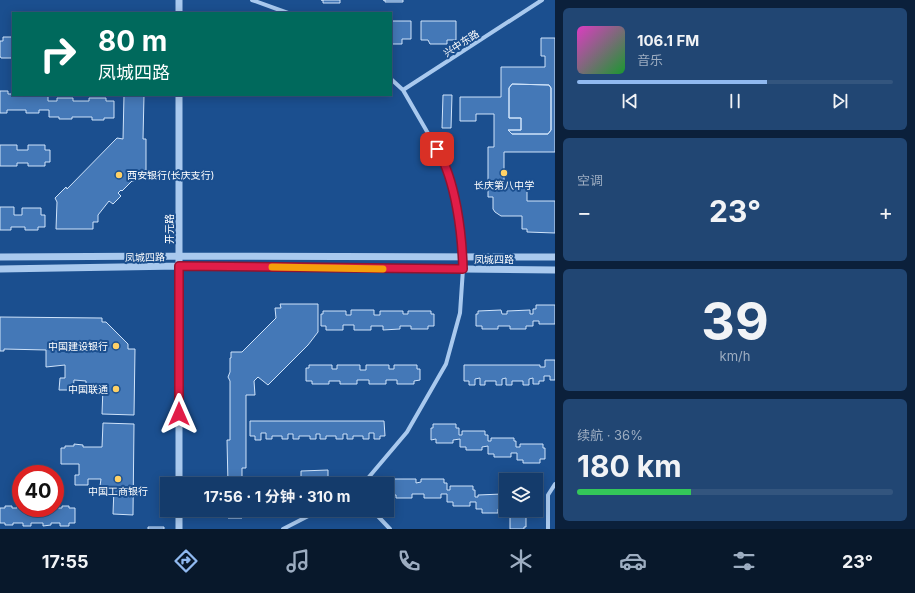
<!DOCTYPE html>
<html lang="zh">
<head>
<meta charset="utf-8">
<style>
	body { margin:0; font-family:Inter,"Noto Sans SC",sans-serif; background:#214673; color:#f1f3f6; height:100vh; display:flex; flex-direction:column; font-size:15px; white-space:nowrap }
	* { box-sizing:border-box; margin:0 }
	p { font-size:13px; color:#9dadc1 }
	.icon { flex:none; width:22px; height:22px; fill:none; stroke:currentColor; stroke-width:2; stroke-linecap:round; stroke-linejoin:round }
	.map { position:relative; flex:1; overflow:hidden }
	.side { display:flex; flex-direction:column; gap:8px; padding:8px; background:#0b203b; width:360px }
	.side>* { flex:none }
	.hud { position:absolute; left:12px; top:12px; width:380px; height:84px; border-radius:0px; box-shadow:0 2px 10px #0003,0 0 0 1px #33557e; background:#00695c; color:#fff; overflow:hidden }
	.buttons { position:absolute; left:499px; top:473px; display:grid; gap:8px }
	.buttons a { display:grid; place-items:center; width:44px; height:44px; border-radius:0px; background:#143b6b; box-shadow:0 2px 10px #0003,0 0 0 1px #33557e; font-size:20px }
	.speed { position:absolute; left:12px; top:465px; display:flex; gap:8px; font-size:20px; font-weight:700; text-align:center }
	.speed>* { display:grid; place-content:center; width:52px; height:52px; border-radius:50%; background:#143b6b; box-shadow:0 2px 10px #0003,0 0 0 1px #33557e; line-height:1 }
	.speed .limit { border:6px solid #d22; background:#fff; color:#111 }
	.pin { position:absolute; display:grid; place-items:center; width:34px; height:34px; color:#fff; margin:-17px; border-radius:8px; box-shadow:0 2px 6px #0006 }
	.me { position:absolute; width:44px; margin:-22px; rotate:0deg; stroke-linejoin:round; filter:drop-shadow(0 0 3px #0008) }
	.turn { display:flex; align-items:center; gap:14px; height:84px; padding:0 20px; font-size:18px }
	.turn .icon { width:52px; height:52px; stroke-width:2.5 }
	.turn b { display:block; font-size:28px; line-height:34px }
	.big { font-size:30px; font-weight:700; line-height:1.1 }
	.side .widget { flex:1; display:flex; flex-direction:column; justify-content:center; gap:6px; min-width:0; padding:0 14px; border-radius:6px; background:#214673 }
	.side .dial { align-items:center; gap:0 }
	.dial b { font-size:52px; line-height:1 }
	.song { display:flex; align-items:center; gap:12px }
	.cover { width:48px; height:48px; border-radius:6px; background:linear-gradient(135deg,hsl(310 70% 55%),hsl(130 70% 35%)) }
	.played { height:4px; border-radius:2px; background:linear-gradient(90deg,#90b9f0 60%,#33557e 60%) }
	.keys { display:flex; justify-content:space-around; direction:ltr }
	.heat { display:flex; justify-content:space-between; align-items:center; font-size:22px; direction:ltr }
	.charge { height:6px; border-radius:3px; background:linear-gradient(90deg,#34c759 36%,#33557e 0) }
	.trip { position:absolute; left:160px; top:477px; width:234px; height:40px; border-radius:0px; background:#143b6b; box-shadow:0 2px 10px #0003,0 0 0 1px #33557e; font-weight:700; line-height:40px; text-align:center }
	.tabs { display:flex; height:64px; justify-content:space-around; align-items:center; background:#08182b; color:#9dadc1 }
	.tabs .icon { width:28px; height:28px }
	.tabs .active { color:#90b9f0 }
	.tabs b { font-size:18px; color:#f1f3f6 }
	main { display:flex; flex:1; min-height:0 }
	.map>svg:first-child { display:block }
	.building { fill:#4478b7; stroke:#cfe3fa; fill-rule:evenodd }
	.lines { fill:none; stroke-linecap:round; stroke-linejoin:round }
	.minor { stroke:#a9c9ee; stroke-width:4 }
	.tertiary { stroke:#a9c9ee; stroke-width:7 }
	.route-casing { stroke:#92132f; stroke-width:10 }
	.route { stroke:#e11d48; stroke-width:7 }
	.slow { stroke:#f59e0b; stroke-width:7 }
	.poi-dot { fill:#ffd166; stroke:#1b4f8f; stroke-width:1.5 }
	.labels { text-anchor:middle; stroke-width:4; stroke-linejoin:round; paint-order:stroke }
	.street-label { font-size:10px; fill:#fff; stroke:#1b4f8f }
	.poi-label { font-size:10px; fill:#fff; stroke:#1b4f8f }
</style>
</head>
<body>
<main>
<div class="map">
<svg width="555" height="529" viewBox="0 0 555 529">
	<rect width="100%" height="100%" fill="#1b4f8f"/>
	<path class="building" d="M321,0H340V3H323V0Z
		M383,0H403V2H385V0Z
		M391,21H411V39H402V44H391Z
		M421,21H456V40H447V44H430L428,40H421Z
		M3,37H13V58H1L0,56V41H3Z
		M541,38H555V152H504V187H527V201H555V233L527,232V229H522V216H501L495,212L493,209V197H488V147H494V114H476V121H460V97H501V67H545V56H541ZM512,84L549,85L551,88V130L548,134H512L508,130H521V118H509V88Z
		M512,84L549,85L551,88V130L548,134H512L508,130H521V118H509V88Z
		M0,91H8V94H13V95H48V101H57V98H73V101H89V98H106V101H114V118H104V120H92V117H72V119H59V117H49V110H39V113H26V110H7V113H0Z
		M124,95H144L143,139H146V178H138V180L132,181L122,191L121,190L118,193L121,196L113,204L109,201L98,215V222H93V229H56L57,202L55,198L66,187L67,189L117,138L123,139Z
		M443,95H452L451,128H442Z
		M0,145H17V150H28V145H45V150H50V162H45V166H28V163H17V166H0Z
		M0,207H14V215H22V208H41V215H45V227H38V230H25V227H11V230H0Z
		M280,304H318V332L308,345L268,385L258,377L254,381L255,395H246V468H242V484H228L227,440H230V381L228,377L230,372V358H231V352H242L276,318L275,308H281Z
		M536,305H555V324H539V321H533V326H526V329H510V326H498V329H482V326H476V314H478V311L501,310L502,314H507V311L530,310V314H533V309H536Z
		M351,310H374V315H380V311H403V314H408V311H431V314H434V326H428V329H411V326H400V329L383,330V326H371V330H354V325H343V330H326V326H321V314H323V311H346V315H351Z
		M0,317L102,318V322H106L128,344V349H135L134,415L102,414L103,387H101V390H86V381L74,380L73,390H59L60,378H65V365L46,367V350L4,349V351H0Z
		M545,360H555V380H550V376H544V381H539V384H533V378L529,379V385H523V381H512V385H506V378L502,379V385H496V381H485V385H480V378L475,379V385H469V381H464V365H540V367H545Z
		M309,365H332V369H337V365H360V370H366V365H389V369H394V365H417V369H420V380L414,381V384H397V380H386V384H369V380H357V384H340V381H329V384H312V381H306V368H309Z
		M250,421H384L385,436H380V439H374V433H369V439H363V436H353V439H347V434H343V439H336V436H326V439H320V434H316V439H310V436H299V439H293V434H288V439H282V436H272V439H266V433H261V440H255V436H250Z
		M103,423L134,424L133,515L113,514L114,488L100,486L101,479H88V485H75V475H79V464H61V448H65V446H74V444L83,445V447H102Z
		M433,424H456V428H459V435H462V431H485V435H488V441H491V438H514V441H516V447H520V444H543V448H545V459H540V463H523V460H517V453H511V457H494V454H488V446L482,447V450H466V447H460V439L453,440V443H436V439L431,440V428H433Z
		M328,470V484H274V479H301V471Z
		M392,479H416V483L421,482V479H444V483H447V490H450V486H473V490H475V497H478V495L502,494V498H504V509H498V513H482V509H476V502H470V506H453V502H447V494H441V498H424V494H412V498H396V495H390V483H392Z
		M17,505H20L21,508H55V505H58V508H62V506H69V508H75V523H69V526H60V523H51V525L43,526V523H31V526H23V523H13V525H5V523H0V508H5V506H12V508H17Z
		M228,510H242V518H228Z
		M510,510H519V515H526V527H524V529H510Z
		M148,527H164V529H148Z"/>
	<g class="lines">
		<path class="minor" d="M252,0L288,13
			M391,79L403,90L542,0
			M363,484L407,432L446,364L460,313L463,269L458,213L444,161L403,90
			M372,510L390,529
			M283,529L320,510
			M548,529V495L555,484"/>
		<path class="tertiary" d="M179,13V0
			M0,257L179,256L555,257
			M0,269L179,266L555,270
			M179,484V95
			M179,529V510"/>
	</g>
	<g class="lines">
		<defs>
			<path id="route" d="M179,414V266L463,269C462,233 456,181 437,149"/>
		</defs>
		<use href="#route" class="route-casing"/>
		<use href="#route" class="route"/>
		<path class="slow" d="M272,267L383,269"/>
	</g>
	<g class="poi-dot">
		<circle cx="504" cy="173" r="4"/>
		<circle cx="119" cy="175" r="4"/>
		<circle cx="116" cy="346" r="4"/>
		<circle cx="116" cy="389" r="4"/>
		<circle cx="118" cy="479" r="4"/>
	</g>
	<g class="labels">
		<g class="street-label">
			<text transform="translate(461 43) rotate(-33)" y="4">兴中东路</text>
			<text transform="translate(169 229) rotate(-90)" y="4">开元路</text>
			<text transform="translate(145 257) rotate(-1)" y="4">凤城四路</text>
			<text x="494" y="263">凤城四路</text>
		</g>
		<g class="poi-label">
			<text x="127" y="179" text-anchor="start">西安银行(长庆支行)</text>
			<text x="504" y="189">长庆第八中学</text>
			<text x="108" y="350" text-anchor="end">中国建设银行</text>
			<text x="108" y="393" text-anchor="end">中国联通</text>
			<text x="118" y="495">中国工商银行</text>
		</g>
	</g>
</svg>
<div class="buttons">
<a><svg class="icon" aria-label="layers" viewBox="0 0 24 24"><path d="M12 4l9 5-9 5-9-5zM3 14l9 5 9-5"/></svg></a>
</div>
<div class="speed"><div class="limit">40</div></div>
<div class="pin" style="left:437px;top:149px;background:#d93025"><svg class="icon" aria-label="arrive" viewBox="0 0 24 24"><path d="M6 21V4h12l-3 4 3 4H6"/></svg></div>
<svg class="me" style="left:179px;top:414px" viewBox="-20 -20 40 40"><path d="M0-17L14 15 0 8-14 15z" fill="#e11d48" stroke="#fff" stroke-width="4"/></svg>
<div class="trip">17:56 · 1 分钟 · 310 m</div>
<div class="hud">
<div class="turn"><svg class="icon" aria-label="right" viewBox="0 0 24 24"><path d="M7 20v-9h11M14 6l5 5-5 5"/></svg><div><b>80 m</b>凤城四路</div></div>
</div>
</div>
<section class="side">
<div class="widget">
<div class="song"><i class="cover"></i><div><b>106.1 FM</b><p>音乐</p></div></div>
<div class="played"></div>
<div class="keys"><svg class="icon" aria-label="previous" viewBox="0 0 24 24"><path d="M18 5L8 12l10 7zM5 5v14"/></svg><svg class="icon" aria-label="pause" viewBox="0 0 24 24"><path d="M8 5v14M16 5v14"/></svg><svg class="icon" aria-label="next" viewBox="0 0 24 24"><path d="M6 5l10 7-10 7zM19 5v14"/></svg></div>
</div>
<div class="widget"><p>空调</p>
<div class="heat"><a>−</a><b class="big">23°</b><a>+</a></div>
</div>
<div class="widget dial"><b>39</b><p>km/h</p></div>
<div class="widget"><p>续航 · 36%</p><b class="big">180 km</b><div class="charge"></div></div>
</section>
</main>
<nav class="tabs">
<b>17:55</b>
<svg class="icon active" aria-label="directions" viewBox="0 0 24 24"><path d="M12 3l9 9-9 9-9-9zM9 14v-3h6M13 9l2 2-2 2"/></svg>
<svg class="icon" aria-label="music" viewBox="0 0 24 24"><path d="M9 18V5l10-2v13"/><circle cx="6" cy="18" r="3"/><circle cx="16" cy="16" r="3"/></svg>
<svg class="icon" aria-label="phone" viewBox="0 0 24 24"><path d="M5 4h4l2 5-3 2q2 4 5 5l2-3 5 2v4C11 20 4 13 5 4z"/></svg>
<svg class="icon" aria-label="climate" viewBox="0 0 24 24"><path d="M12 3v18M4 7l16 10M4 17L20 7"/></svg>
<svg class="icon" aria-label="car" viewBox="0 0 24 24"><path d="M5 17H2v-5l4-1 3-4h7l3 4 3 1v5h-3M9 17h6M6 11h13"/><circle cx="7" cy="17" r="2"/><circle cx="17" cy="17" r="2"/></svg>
<svg class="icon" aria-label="filters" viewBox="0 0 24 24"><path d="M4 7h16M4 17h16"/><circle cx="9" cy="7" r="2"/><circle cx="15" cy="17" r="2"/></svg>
<b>23°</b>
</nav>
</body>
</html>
